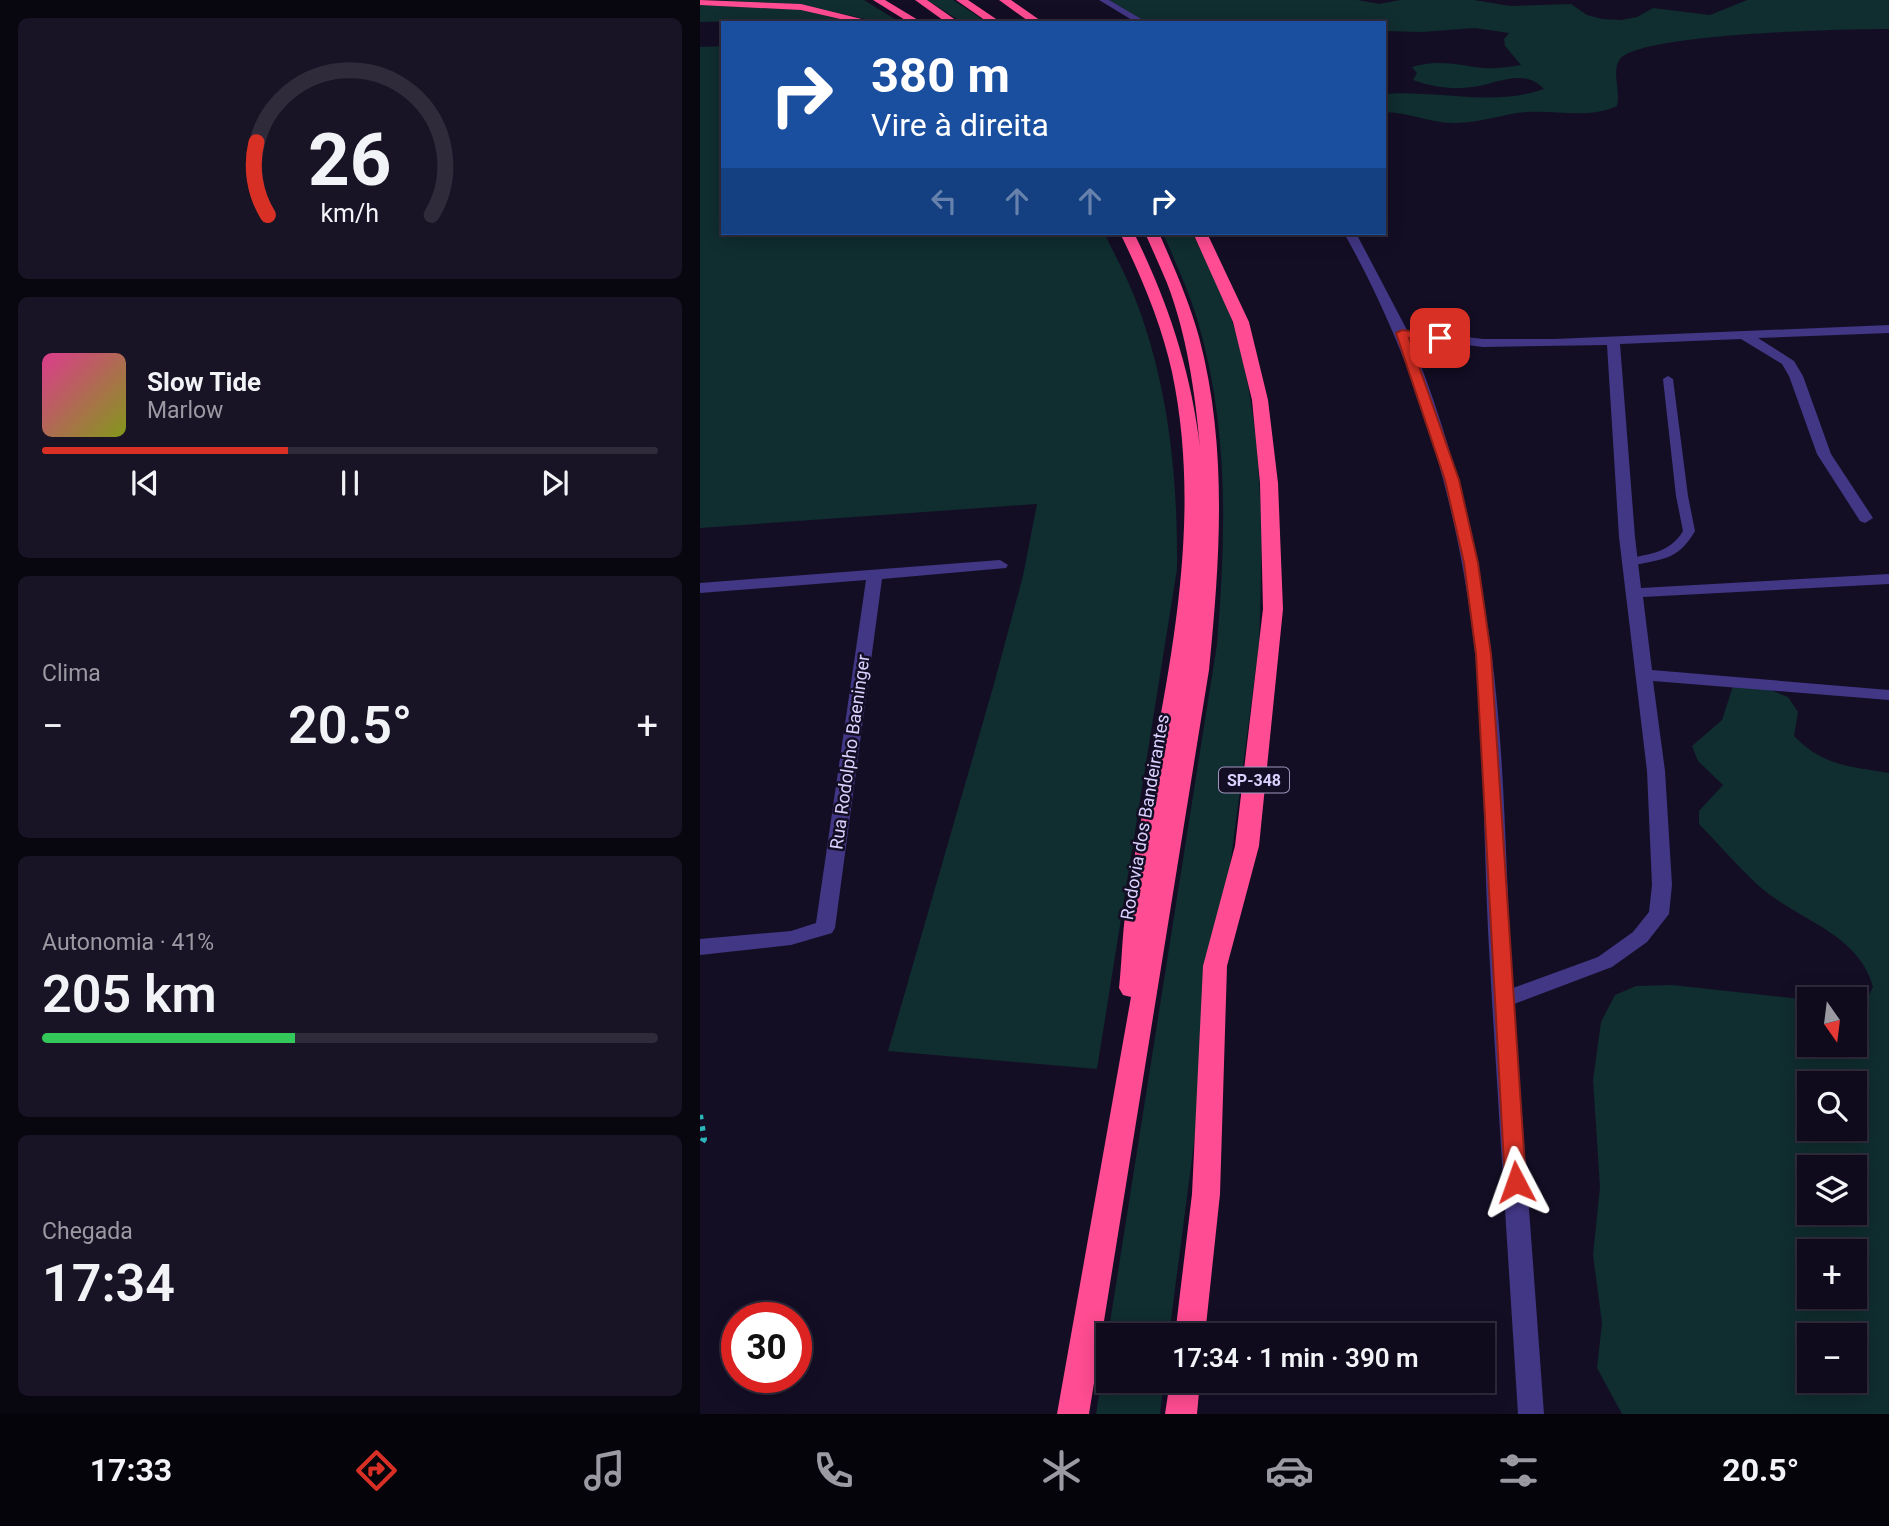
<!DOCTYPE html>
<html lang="pt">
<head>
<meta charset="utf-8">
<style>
	body { margin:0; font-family:Roboto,sans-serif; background:#181325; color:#f1f3f6; height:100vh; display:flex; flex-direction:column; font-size:26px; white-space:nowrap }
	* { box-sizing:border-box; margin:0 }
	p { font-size:23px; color:#9b9aa3 }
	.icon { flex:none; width:38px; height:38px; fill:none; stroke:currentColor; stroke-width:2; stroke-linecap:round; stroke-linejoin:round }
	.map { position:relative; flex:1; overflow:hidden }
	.panel { display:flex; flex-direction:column; gap:18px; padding:18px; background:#08060f; width:700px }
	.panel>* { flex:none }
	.banner { position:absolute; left:21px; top:21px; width:665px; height:214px; border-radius:0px; box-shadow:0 4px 18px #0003,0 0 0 2px #2f2b3b; background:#1a4fa0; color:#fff; overflow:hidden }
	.needle { width:46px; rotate:166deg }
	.tools { position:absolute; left:1097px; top:987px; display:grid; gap:14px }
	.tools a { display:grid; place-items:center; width:70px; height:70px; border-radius:0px; background:#0f0a1c; box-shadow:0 4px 18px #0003,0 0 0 2px #2f2b3b; font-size:35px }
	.speed { position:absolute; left:21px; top:1302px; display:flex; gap:14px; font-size:35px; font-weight:700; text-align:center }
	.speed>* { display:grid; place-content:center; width:91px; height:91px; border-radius:50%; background:#0f0a1c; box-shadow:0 4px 18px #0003,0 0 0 2px #2f2b3b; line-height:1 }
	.speed .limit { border:10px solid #d22; background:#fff; color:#111 }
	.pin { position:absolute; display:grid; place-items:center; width:60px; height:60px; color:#fff; margin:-30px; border-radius:14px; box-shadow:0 4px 10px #0006 }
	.me { position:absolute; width:77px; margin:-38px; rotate:356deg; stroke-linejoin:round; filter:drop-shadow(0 0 5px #0008) }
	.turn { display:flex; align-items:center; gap:24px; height:147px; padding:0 35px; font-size:32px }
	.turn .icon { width:91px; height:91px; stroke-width:2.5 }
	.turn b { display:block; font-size:49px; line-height:60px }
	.lanes { display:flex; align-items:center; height:66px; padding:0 35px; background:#0003; justify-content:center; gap:35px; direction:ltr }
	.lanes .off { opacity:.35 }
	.big { font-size:52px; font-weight:600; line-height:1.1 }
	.panel .widget { flex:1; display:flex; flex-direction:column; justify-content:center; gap:10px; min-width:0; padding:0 24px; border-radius:10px; background:#181325 }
	.panel .dial { align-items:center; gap:0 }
	.dial svg { height:182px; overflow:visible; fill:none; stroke:#2f2b3b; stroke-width:7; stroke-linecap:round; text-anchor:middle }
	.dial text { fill:#f1f3f6; stroke:none }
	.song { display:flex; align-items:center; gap:21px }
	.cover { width:84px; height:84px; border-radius:10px; background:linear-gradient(135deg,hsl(330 70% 55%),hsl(70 70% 35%)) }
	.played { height:7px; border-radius:4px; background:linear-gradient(90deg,#d93025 40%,#2f2b3b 40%) }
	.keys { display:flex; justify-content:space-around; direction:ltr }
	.heat { display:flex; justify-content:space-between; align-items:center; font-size:38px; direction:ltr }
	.charge { height:10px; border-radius:5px; background:linear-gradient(90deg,#34c759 41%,#2f2b3b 0) }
	.trip { position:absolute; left:396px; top:1323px; width:399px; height:70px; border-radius:0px; background:#0f0a1c; box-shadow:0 4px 18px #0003,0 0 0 2px #2f2b3b; font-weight:600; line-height:70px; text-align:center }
	.menu { display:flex; height:112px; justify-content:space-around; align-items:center; background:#06040b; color:#9b9aa3 }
	.menu .icon { width:49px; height:49px }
	.menu .active { color:#d93025 }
	.menu b { font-size:32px; color:#f1f3f6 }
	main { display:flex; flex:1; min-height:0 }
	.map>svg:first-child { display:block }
	.green { fill:#102d2f; fill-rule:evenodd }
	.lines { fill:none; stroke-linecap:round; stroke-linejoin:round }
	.path { stroke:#2bb6ba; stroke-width:6; stroke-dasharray:4.5 7; stroke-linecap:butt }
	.lane { fill:#413785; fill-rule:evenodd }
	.street { fill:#413785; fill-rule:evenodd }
	.highway { fill:#ff4c92; fill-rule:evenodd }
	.route { fill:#d93025; stroke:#8d1f18; stroke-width:2 }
	.labels { text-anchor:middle; stroke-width:5; stroke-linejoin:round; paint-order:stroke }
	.shield { fill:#140e25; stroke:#9f96be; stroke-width:2 }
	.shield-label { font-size:16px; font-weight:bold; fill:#dbd1ff }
	.street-label { font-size:18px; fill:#dbd1ff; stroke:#140e25 }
</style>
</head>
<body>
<main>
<section class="panel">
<div class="widget dial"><svg viewBox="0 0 100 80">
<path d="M14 69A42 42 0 1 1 86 69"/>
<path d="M14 69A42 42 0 0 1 9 37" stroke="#d93025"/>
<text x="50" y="56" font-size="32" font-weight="700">26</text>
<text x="50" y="72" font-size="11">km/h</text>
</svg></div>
<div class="widget">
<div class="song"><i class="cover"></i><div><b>Slow Tide</b><p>Marlow</p></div></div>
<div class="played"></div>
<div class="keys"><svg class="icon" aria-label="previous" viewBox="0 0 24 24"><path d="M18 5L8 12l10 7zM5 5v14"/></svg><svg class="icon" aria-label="pause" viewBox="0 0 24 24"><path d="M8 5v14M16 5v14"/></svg><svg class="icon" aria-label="next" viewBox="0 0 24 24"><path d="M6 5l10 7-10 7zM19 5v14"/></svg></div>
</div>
<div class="widget"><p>Clima</p>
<div class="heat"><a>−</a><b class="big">20.5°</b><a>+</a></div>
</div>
<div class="widget"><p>Autonomia · 41%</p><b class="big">205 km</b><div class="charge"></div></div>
<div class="widget"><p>Chegada</p><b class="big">17:34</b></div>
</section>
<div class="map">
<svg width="1189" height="1414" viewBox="0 0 1189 1414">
	<rect width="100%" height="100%" fill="#140e25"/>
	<path class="green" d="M20,0H164L201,23H184L101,5Z
		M227,0H253L288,23H263Z
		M410,0H658L679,4L700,0H774L810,6L871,4L887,15L902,19L921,20L937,17L953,8L1010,15L1047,0H1189V29C1148,29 941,33 920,59C911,71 921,91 917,106C890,119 857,110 827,112C802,114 778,124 753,123C730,123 708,112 684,112V94C738,90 792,107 844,89C823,67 797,84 772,87C753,90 732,87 713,80L717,73L712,67C737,59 758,65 783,68C796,69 808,67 821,65L805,46L804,39L809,33L775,28L722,32L684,31V23H448L413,5Z
		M0,3L99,9L167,23H113L99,20L0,22Z
		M23,46V233H404C416,257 429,281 438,306C469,390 478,480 477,569L397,1069L188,1051L294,684L323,576L337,504L0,528V47Z
		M463,233H492C506,260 520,287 530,315C565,421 563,535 559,644L469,1335H408L517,644C526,534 529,428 498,322C489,291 475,262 463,233Z
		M1035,680L1053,683L1088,697L1098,712L1094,736C1123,766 1149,766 1189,773V1414H922L897,1368L902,1323L893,1255L900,1187L893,1080L901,1022L915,995L936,986L972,985L1109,1000L1110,1045H1155V1002L1166,1000L1173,987C1159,933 1097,920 1059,886C1038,867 1019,844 999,824V811L1023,785L998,761L992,746L1022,720ZM1110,1083H1155V1129H1110ZM1110,1167H1155V1213H1110ZM1110,1251H1155V1297H1110ZM1110,1335H1155V1381H1110Z
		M408,1336V1381H464L460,1414H396Z"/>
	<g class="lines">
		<path class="path" d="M0,1115L4,1139L0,1145"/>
		<path class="lane" d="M968,376L973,379L988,496L995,531C978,561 961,559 930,566L924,562L926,559C949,554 970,553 983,531L976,496L963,379Z"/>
		<path class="street" d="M399,0H409L448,23H437Z
			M644,233H656L707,330L783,339H854L1189,325V333L1058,338L1094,361L1103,376L1131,454L1173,518L1165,523L1160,521L1117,454L1089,376L1082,364L1041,339L920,344L935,537L941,588L1189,574V584L943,597L952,670L1189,690V700L953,681L965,771L972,885L969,914L947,942L912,967L814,1004L844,1414H818C808,1253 797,1092 788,930C784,848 784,765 778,682C764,523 722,372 644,233ZM710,338L783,347L907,345L919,537L947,771L952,885L949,912L933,932L898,957L813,988C805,876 806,761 791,650C777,542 751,438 710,338Z
			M300,560L308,565L306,568L182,579L135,928L132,933L91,945L0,955V939L91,931L116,923L166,580L0,593V583Z"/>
		<path class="highway" d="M0,0L101,4L178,23H158L101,10L0,5Z
			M173,0H185L223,23H210Z
			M215,0H227L260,23H247Z
			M256,0H268L302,23H289Z
			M299,0H311L344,23H331Z
			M420,233H434C468,302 491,371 500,447C495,392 487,335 467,283C460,266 452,249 445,233H459C474,267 489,301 499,337C528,446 520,560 509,670L389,1414H357L431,997L423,995L419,988C422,962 422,935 426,909C452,730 510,553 472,372C461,323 442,278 420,233Z
			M493,233H507L549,322L568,400L578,483L583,609L559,846L527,966L520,1194L505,1335H475L492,1194L503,966L535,846L563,609L560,483L552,400L533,322Z
			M470,1381H500L497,1414H465Z"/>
	</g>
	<path class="route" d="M702,330L740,335L745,338L740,342L709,338L759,480L778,563L791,654L826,1182L823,1189L816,1191L808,1189L805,1182L776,654L764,563L745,480L696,333Z"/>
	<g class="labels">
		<rect class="shield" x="519" y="767.5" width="70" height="25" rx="5"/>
		<g class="shield-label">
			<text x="554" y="786">SP-348</text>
		</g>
		<g class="street-label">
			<text transform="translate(150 752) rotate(-82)" y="6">Rua Rodolpho Baeninger</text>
			<text transform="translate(445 817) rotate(-80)" y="6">Rodovia dos Bandeirantes</text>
		</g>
	</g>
</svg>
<div class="tools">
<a><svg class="needle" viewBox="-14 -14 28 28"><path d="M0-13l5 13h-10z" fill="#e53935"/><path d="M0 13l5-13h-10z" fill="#9b9aa3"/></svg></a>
<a><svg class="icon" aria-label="search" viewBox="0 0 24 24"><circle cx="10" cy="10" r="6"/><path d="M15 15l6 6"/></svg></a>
<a><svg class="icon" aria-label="layers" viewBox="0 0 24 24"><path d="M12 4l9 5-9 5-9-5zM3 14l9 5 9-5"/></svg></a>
<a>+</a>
<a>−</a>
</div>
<div class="speed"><div class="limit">30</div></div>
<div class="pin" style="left:740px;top:338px;background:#d93025"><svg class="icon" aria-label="arrive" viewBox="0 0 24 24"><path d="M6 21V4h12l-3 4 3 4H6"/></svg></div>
<svg class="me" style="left:816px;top:1182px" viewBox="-20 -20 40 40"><path d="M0-17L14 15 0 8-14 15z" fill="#d93025" stroke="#fff" stroke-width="4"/></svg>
<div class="trip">17:34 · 1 min · 390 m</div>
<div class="banner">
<div class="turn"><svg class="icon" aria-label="right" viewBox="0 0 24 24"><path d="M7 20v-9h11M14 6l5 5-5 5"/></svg><div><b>380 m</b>Vire à direita</div></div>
<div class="lanes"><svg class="icon off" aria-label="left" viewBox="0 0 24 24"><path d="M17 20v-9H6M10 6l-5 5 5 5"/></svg><svg class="icon off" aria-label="ahead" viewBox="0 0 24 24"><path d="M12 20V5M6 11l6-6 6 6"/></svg><svg class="icon off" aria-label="ahead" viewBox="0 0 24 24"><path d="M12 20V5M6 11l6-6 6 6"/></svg><svg class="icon" aria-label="right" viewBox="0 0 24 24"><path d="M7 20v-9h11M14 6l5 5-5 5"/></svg></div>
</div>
</div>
</main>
<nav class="menu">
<b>17:33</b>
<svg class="icon active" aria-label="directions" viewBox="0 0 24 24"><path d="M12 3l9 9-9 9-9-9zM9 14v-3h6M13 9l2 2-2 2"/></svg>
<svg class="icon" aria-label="music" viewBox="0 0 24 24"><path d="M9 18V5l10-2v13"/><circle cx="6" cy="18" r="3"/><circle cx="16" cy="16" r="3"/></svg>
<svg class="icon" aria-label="phone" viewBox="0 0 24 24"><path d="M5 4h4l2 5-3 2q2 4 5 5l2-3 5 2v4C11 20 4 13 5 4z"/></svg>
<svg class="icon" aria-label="climate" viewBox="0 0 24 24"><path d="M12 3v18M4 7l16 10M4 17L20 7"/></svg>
<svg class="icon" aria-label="car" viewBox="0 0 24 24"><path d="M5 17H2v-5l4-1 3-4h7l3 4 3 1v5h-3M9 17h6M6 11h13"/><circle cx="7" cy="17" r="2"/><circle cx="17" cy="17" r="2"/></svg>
<svg class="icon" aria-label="filters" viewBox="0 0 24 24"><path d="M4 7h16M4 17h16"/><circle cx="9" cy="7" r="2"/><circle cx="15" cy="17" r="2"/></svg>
<b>20.5°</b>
</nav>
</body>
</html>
